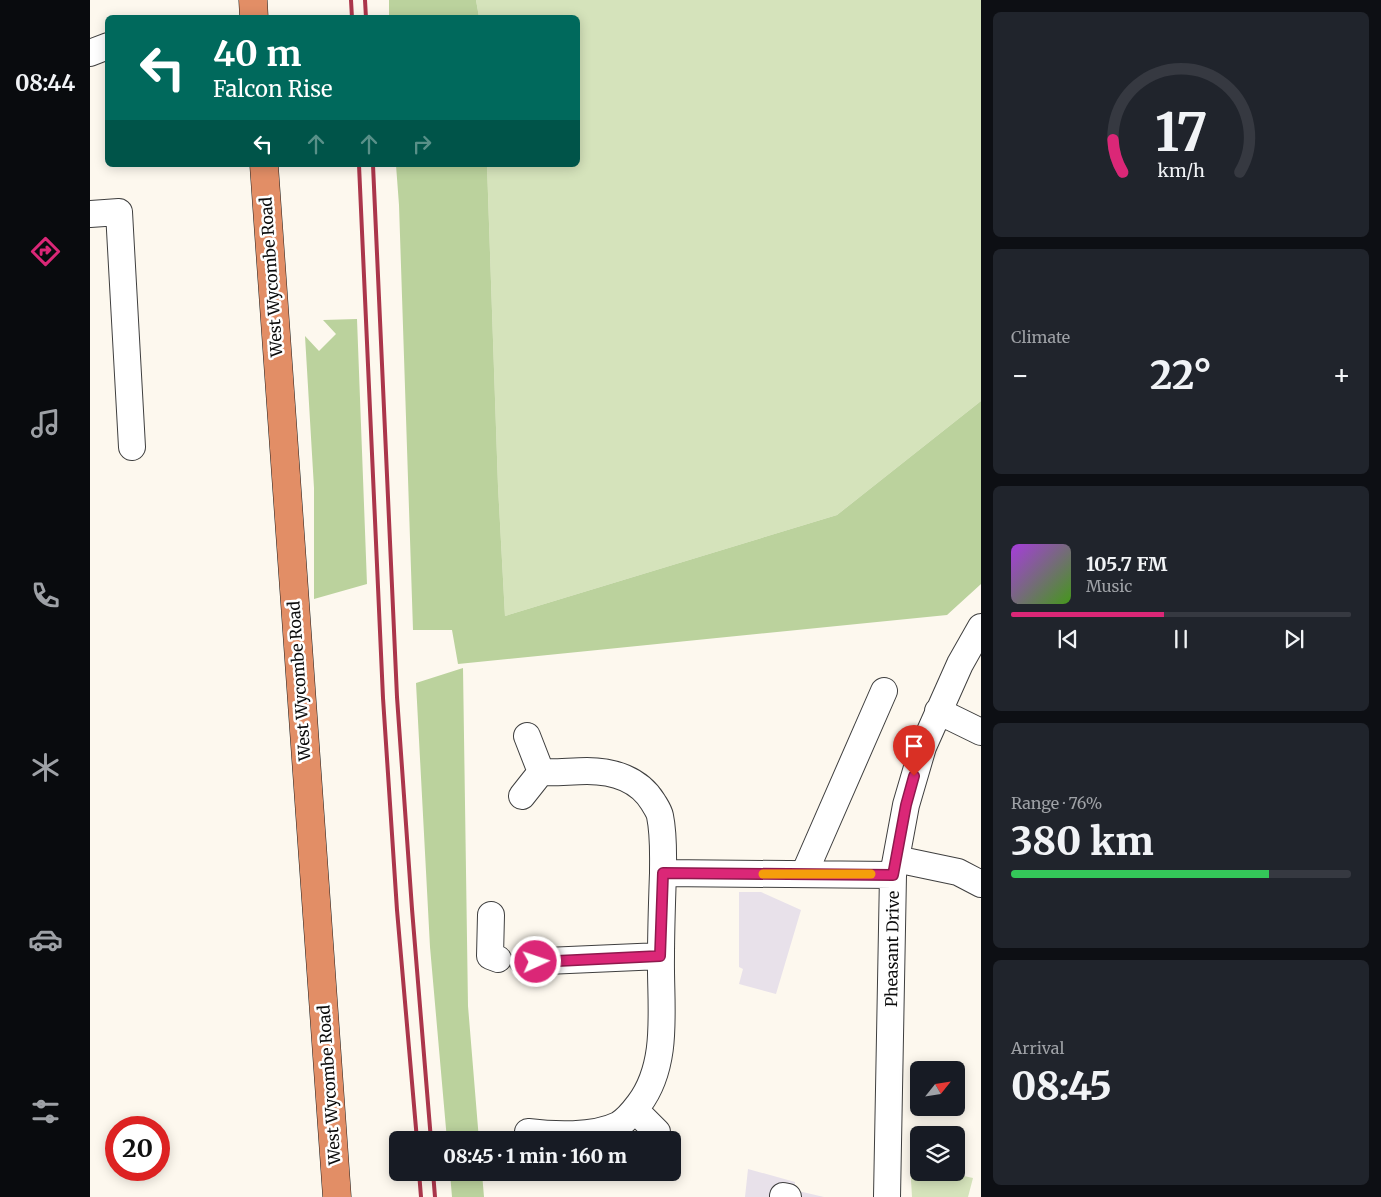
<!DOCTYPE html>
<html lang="en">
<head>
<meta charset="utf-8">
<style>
	body { margin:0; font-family:Merriweather,serif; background:#20242c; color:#f1f3f6; height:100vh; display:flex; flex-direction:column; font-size:19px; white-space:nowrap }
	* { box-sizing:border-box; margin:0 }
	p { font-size:16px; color:#9ea1a6 }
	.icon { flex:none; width:28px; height:28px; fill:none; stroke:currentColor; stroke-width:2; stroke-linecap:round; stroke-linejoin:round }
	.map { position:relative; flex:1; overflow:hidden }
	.panel { display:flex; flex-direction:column; gap:12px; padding:12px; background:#0d0f14; width:400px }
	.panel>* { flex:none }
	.banner { position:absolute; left:15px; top:15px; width:475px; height:152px; border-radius:8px; box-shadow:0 2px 12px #0003; background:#00695c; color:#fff; overflow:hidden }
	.needle { width:32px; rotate:60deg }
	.fabs { position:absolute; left:820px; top:1061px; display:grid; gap:10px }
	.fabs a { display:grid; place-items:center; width:55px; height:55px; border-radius:8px; background:#171b24; box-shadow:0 2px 12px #0003; font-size:25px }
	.speed { position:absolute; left:15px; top:1116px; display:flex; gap:10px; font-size:25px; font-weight:700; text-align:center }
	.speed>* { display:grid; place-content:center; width:65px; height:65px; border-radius:50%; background:#171b24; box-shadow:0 2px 12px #0003; line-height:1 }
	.speed .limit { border:8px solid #d22; background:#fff; color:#111 }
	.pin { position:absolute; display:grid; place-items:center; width:42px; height:42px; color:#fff; margin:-51px -21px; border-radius:50% 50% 50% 0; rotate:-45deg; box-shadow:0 0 5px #0007 }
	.pin .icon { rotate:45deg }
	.me { position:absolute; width:55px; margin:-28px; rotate:87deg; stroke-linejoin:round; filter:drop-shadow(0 0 4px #0008) }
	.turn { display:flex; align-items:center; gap:18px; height:105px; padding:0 25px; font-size:22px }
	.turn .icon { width:65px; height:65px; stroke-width:2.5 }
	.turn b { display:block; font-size:35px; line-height:42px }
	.lanes { display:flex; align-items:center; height:48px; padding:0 25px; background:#0003; justify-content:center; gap:25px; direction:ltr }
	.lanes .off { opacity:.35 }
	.big { font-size:38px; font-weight:800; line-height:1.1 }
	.panel .tile { flex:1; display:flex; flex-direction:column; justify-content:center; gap:8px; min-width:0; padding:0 18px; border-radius:8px; background:#20242c }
	.panel .dial { align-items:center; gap:0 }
	.dial svg { height:130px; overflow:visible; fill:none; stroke:#363941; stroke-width:7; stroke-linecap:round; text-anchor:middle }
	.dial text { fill:#f1f3f6; stroke:none }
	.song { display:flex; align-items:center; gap:15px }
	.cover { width:60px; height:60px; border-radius:8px; background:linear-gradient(135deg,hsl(280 70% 55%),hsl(100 70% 35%)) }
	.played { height:5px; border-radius:2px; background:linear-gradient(90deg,#db2777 45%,#363941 45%) }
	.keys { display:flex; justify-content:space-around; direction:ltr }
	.heat { display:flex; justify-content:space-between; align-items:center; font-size:28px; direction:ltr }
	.charge { height:8px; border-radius:4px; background:linear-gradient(90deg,#34c759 76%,#363941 0) }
	.trip { position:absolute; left:299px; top:1131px; width:292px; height:50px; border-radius:8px; background:#171b24; box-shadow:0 2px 12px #0003; font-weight:800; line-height:50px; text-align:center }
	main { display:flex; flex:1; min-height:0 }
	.menu { display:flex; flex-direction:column; width:90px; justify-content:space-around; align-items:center; background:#090b0e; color:#9ea1a6 }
	.menu .icon { width:35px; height:35px }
	.menu .active { color:#db2777 }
	.menu b { font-size:22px; color:#f1f3f6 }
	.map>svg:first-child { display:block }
	.industrial { fill:#e8e1ea }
	.green { fill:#d5e3bb }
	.forest { fill:#bbd29d }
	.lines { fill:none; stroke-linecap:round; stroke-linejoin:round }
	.minor-casing { stroke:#3f3f3f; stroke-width:28 }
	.highway-casing { stroke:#1d1d1d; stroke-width:29 }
	.minor { stroke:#fff; stroke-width:26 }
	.highway { stroke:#e28e66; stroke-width:28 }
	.rail { stroke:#ab364b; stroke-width:4 }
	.route-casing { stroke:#8e194d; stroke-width:12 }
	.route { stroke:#db2777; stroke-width:9 }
	.slow { stroke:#f59e0b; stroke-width:9 }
	.labels { text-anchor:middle; stroke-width:5; stroke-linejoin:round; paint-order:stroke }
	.street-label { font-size:16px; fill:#0c0c0c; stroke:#fff }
</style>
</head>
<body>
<main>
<nav class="menu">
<b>08:44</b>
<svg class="icon active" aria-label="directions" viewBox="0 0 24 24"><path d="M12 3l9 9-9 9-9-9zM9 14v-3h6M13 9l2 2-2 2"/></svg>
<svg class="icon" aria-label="music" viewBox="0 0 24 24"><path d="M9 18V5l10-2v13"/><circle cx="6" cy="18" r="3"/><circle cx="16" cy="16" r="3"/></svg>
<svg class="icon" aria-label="phone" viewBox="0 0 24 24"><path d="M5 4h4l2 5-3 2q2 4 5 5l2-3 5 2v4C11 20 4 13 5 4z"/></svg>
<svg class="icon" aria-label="climate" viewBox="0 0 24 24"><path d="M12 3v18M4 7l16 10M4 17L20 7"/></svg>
<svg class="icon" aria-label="car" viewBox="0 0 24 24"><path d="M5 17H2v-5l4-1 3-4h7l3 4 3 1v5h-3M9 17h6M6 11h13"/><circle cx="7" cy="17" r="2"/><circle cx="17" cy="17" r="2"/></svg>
<svg class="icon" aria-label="filters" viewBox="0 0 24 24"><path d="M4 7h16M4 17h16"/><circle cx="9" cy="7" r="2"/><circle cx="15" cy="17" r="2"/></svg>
</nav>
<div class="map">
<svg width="891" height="1197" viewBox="0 0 891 1197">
	<rect width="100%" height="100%" fill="#fdf8ee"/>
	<path class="industrial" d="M649,892H671L711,910L686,994L649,984L653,969L649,967Z
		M658,1169L705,1182L704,1190L734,1197H655Z"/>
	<path class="green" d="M386,0H891V401L747,515L415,616L408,486L397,165H488V18L389,17Z
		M820,1163L829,1165V1172L860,1173L883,1178L878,1197H822Z"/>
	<path class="forest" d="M299,0H386L389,17H299Z
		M306,165H397L408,486L415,616L747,515L891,401V584L857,615L368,664L362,630H323L309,205Z
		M267,319L277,584L224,599V488L215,336L229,351L246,334L233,320Z
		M373,668L378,1006L389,1140H357L340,947L326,683Z
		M360,1173H392L394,1197H362Z"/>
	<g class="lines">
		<defs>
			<path id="minor" d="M0,53L18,46
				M0,214L29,212L42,447
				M848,711L891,732
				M451,772C466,773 481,771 497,771C523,771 549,779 563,802C566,807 569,811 570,816C574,835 573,854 573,873L803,875
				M432,796L451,772L437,736
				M806,859L868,872L891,884
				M714,874L794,691
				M401,915L400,956L408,959
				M433,962L571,956
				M545,1110L567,1132
				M438,1132C463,1135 504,1137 528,1125C537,1120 543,1112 549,1104C580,1063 570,1006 571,957C571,929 572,901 573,873
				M693,1196L698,1197
				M797,1197L803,875L816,805L833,747L870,664L891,627"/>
			<path id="highway" d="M163,0L164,18
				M174,165L247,1197"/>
		</defs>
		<use href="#minor" class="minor-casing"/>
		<use href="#highway" class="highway-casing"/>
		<use href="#minor" class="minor"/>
		<use href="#highway" class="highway"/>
		<path class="rail" d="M261,0L262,18
			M275,0L276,18
			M269,165L293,698L307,910L327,1140
			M283,165L307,697L322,909L341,1140
			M329,1172L331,1197
			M343,1172L345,1197"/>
	</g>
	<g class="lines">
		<defs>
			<path id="route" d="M446,962L570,956L573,873L803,875L816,805L824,776"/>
		</defs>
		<use href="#route" class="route-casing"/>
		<use href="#route" class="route"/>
		<path class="slow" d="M673,874H781"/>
	</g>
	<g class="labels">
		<g class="street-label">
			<text transform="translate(181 277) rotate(-94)" y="6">West Wycombe Road</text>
			<text transform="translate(209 681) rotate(-94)" y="6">West Wycombe Road</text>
			<text transform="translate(802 949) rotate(-89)" y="6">Pheasant Drive</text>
			<text transform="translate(239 1085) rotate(-94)" y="6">West Wycombe Road</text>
		</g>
	</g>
</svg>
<div class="fabs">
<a><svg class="needle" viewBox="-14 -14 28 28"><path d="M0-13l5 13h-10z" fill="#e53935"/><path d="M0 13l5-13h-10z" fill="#9ea1a6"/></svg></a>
<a><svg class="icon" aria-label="layers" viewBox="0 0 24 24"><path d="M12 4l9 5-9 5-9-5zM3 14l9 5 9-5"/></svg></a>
</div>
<div class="speed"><div class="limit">20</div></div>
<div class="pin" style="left:824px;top:776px;background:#d93025"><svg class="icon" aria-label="arrive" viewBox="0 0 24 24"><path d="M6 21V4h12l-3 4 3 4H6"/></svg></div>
<svg class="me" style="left:446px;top:962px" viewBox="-20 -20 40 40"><circle r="17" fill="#db2777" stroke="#fff" stroke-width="3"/><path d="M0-11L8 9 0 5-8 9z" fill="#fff"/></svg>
<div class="trip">08:45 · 1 min · 160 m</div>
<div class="banner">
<div class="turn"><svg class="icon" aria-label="left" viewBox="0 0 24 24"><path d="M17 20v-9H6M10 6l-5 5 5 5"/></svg><div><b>40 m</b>Falcon Rise</div></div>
<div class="lanes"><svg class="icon" aria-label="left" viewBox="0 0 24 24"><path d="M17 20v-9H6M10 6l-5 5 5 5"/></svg><svg class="icon off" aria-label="ahead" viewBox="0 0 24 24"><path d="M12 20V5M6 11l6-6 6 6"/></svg><svg class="icon off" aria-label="ahead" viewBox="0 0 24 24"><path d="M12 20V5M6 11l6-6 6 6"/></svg><svg class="icon off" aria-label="right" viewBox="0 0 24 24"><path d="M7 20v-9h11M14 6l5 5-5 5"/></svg></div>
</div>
</div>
<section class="panel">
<div class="tile dial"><svg viewBox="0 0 100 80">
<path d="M14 69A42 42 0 1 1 86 69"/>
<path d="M14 69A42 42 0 0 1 8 49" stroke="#db2777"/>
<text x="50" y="56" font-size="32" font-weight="700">17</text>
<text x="50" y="72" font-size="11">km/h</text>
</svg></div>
<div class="tile"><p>Climate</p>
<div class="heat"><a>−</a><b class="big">22°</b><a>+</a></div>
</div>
<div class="tile">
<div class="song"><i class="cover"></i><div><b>105.7 FM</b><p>Music</p></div></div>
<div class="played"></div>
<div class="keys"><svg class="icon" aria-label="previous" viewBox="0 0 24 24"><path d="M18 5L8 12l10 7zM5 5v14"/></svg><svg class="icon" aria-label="pause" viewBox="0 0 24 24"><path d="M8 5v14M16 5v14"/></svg><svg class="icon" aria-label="next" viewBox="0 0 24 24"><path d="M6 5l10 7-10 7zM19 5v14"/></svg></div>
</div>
<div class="tile"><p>Range · 76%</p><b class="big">380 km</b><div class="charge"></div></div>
<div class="tile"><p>Arrival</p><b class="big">08:45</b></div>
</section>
</main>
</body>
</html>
